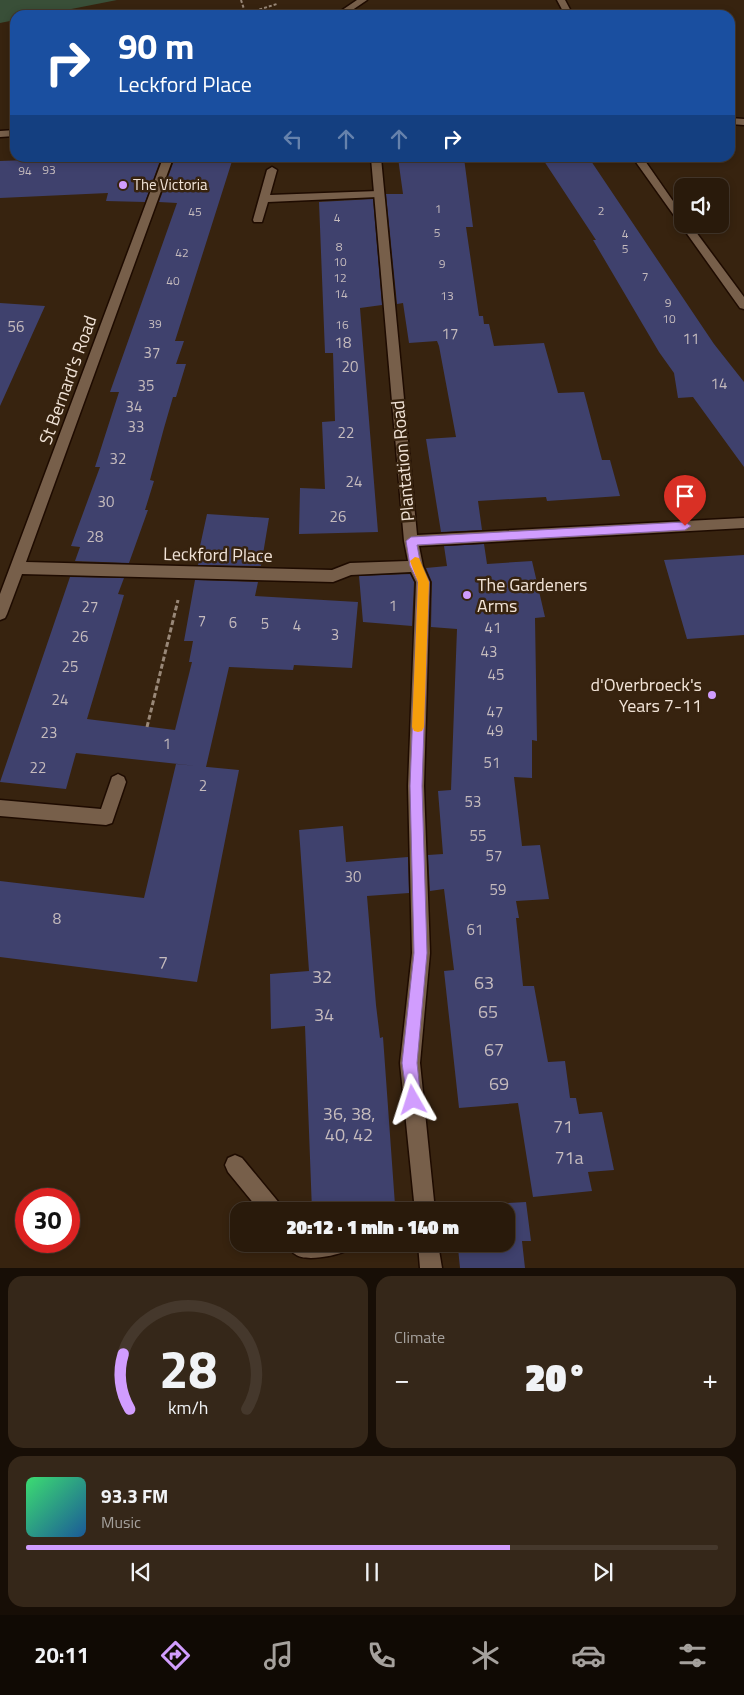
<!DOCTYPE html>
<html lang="en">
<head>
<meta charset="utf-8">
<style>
	body { margin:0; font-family:"Titillium Web",sans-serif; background:#352719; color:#f1f3f6; height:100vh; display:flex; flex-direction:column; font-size:19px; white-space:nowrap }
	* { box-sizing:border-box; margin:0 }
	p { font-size:16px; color:#a5a19d }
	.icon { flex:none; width:28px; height:28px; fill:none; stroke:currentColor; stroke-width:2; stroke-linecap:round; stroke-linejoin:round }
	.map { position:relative; height:1268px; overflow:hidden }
	.sheet { display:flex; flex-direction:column; gap:8px; padding:8px; background:#170e06; flex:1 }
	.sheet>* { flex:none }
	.hud { position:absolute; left:10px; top:10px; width:725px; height:152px; border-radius:15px; box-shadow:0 2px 8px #0003,0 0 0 1px #45382c; background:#1a4fa0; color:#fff; overflow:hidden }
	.controls { position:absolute; left:674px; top:178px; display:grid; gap:10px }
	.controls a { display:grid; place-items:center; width:55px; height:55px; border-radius:10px; background:#291a0b; box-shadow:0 2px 8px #0003,0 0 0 1px #45382c; font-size:25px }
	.speed { position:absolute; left:15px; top:1188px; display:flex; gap:10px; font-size:25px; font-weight:700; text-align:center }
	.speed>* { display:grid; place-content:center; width:65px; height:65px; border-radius:50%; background:#291a0b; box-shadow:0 2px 8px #0003,0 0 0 1px #45382c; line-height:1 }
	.speed .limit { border:8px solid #d22; background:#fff; color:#111 }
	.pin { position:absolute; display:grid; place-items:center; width:42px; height:42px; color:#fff; margin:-51px -21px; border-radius:50% 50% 50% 0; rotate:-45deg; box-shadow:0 0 5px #0007 }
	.pin .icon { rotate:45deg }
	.me { position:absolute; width:55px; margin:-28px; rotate:354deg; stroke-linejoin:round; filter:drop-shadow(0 0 4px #0008) }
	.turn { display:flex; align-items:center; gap:18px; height:105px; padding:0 25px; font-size:22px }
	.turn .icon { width:65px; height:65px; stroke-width:2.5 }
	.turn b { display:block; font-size:35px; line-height:42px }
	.lanes { display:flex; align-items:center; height:48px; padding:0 25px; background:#0003; justify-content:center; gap:25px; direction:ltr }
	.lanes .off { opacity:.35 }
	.big { font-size:38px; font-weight:800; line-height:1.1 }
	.sheet .widget { flex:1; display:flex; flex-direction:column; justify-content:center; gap:8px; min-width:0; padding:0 18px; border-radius:15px; background:#352719 }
	.sheet .dial { align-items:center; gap:0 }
	.dial svg { height:130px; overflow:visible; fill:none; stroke:#45382c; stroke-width:7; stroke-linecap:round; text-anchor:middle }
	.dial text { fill:#f1f3f6; stroke:none }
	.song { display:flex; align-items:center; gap:15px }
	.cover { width:60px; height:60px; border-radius:8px; background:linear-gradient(135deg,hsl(140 70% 55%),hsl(210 70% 35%)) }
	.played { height:5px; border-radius:2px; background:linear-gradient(90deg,#d19dfe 70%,#45382c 70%) }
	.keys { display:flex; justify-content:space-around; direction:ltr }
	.heat { display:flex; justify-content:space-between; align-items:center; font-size:28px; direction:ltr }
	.sheet .tiles { flex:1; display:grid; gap:8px; grid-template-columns:1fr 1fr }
	.widget:last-child { grid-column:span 2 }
	.trip { position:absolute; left:230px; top:1202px; width:285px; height:50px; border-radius:15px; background:#291a0b; box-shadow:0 2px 8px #0003,0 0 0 1px #45382c; font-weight:800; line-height:50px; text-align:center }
	.dock { display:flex; height:80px; justify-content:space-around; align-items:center; background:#100a04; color:#a5a19d }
	.dock .icon { width:35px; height:35px }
	.dock .on { color:#d19dfe }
	.dock b { font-size:22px; color:#f1f3f6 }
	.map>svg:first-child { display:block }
	.green { fill:#394f38 }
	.building { fill:#3f416d }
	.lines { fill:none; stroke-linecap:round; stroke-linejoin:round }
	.lane-casing { stroke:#1e0b00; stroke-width:3 }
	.street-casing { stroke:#1e0b00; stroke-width:3 }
	.secondary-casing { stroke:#1e0b00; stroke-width:3 }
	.path-far1 { stroke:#998878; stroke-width:2; stroke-dasharray:3 2; stroke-linecap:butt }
	.path { stroke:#998878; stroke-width:3; stroke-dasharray:5 2.5; stroke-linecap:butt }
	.lane { fill:#775f4a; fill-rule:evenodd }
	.street { fill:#775f4a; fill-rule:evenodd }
	.secondary { fill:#775f4a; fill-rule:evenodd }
	.route { fill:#d19dfe; stroke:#8866a5 }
	.slow { fill:#f59e0b }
	.poi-dot { fill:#d19dfe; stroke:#37230f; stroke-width:2 }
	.labels { text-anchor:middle; stroke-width:5; stroke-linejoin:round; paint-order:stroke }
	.far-number-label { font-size:12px; fill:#c5bbbd }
	.far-poi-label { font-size:15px; fill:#f2e4d8; stroke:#37230f; text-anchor:start }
	.number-label { font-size:15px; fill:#c5bbbd }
	.street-label { font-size:18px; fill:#f2e4d8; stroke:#37230f }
	.poi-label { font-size:18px; fill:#f2e4d8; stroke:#37230f; text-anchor:start }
	.near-number-label { font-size:18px; fill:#c5bbbd }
</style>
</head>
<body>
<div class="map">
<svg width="744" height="1268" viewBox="0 0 744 1268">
	<rect width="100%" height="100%" fill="#37230f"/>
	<path class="green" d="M0,0H117L41,15H15V20L0,23Z"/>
	<path class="building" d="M86,158H161L145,202L106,201L108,193L0,198V161Z
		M175,158H233L175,341H184L176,364H186L176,397H173L164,428L150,480L154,481L145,510H148L129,563L75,561L80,547L71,546L100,467H95L119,392H110L177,203L159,202Z
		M398,158H464L473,227H466L479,316H483L484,324H489L494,346L544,343L558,393L584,392L602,460H610L620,496L547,501L546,497L478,501L482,530L441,532L426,439L456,437L439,346L437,341L409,343L403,303L397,304L386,194H403Z
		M542,158H589L714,344L744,382V467L693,397L678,398L674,373L659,352L593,240H596Z
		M373,199L382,305L360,308L378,532L299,534L300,488L325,489L322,422L335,421L333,353H325L319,202Z
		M0,303L45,306L0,406Z
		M207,514L269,518L261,566L198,565L199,561L197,560Z
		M484,544L487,564L532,561L545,617L535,618L537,741L532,740V778L514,777L522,846L540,845L549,899L516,901L519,918H516L523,986H534L548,1062L565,1061L570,1098H576L579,1114L602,1112L614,1170L588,1172L592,1191L533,1197L518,1103L459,1108L444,971L454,970L444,889L430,891L428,855L443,854L438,791L451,790L457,629L431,627L432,582L426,568L447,566L444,546Z
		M744,555V635L687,639L664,560Z
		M410,574L414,582L412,626L363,622L359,576Z
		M70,577L124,578L118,594L124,595L87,719L175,730L192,662H189L193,641H184L195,580L258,582L255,596L358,602L352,668L294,665L293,670L229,667L206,767L76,753L66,789L0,782Z
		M176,764L239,770L197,982L0,957V881L144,898Z
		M343,826L346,862L408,857L409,893L367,896L376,1005L380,1038L383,1037L395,1205L312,1211L305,1026L271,1029L270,974L309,971L299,830Z
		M526,1202L531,1241H522L525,1268H460L458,1248L448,1249L447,1244H506V1211H444L443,1207Z"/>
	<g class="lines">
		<defs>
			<path id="lane" d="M272,167L277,170L270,195L378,191L383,194L378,197L268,202L262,222H254L253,220L267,170Z
				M235,1155L242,1158L280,1204L283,1211H260L228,1172L225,1165L228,1158Z
				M289,1244H349L346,1251C335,1256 304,1262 295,1254C291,1252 290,1248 289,1244Z"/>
			<path id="street" d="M357,0H367L345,15H335Z
				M557,0H565L573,15H565Z
				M163,158H173L26,562L332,570L350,563L408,561L404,541L371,158H381L417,535L744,518V528L419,546L423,566L430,582L424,786L430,953L420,1063L435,1211H415L400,1063L412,953L408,786L416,582L411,572L351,575L333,582L22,574L7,614L5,618L0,620V594Z
				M633,158H643L682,214V224H690L744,297V309L740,308Z
				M118,774L124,777L126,782L112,823L106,825L0,816V800L101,809L112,777Z
				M418,1244H438L442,1268H420Z"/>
			<path id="secondary" d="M730,118L744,119V125L730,124Z
				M15,130V136L0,137V131Z"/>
		</defs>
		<use href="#lane" class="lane-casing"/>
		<use href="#street" class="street-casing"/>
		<use href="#secondary" class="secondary-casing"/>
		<path class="path-far1" d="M241,0L246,15
			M245,14L277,4"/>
		<path class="path" d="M147,727L178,600"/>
		<use href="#lane" class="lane"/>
		<use href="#street" class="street"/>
		<use href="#secondary" class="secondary"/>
	</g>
	<path class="route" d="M685,522L691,526L685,530L417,545L421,566L429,582L422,786L427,953L417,1063L421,1100L419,1105L413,1107L408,1105L402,1063L414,953L410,786L418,582L410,566L406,541L411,537Z"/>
	<path class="slow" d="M415,557L419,558L429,582L424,727L422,731L418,732L414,731L412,727L418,582L410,561Z"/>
	<g class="poi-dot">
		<circle cx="123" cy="185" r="5"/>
		<circle cx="467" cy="595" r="5"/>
		<circle cx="712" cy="695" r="5"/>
	</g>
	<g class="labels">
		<g class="far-number-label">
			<text x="49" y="174">93</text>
			<text x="25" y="175">94</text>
			<text x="438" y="213">1</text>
			<text x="601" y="215">2</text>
			<text x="195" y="216">45</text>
			<text x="337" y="222">4</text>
			<text x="437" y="237">5</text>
			<text x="625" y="238">4</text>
			<text x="339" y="251">8</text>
			<text x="625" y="253">5</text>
			<text x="182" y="257">42</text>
			<text x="340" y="266">10</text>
			<text x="442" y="268">9</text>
			<text x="645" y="281">7</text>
			<text x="340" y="282">12</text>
			<text x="173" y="285">40</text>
			<text x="341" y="298">14</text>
			<text x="447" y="300">13</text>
			<text x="668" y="307">9</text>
			<text x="669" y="323">10</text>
			<text x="155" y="328">39</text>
			<text x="342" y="329">16</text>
		</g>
		<g class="far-poi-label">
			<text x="133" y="190">The Victoria</text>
		</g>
		<g class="number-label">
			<text x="16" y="332">56</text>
			<text x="450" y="339">17</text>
			<text x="691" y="344">11</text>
			<text x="343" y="348">18</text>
			<text x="152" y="358">37</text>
			<text x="350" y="372">20</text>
			<text x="719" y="389">14</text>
			<text x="146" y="391">35</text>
			<text x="134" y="412">34</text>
			<text x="136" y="432">33</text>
			<text x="346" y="438">22</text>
			<text x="118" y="464">32</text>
			<text x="354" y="487">24</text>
			<text x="106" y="507">30</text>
			<text x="338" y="522">26</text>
			<text x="95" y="542">28</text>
			<text x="393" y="611">1</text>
			<text x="90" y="612">27</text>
			<text x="202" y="626">7</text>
			<text x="233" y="628">6</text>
			<text x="265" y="629">5</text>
			<text x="297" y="631">4</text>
			<text x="493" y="633">41</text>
			<text x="335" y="640">3</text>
			<text x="80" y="642">26</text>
			<text x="489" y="657">43</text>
			<text x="70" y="672">25</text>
			<text x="496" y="680">45</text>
			<text x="60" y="705">24</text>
			<text x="495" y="717">47</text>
			<text x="495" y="736">49</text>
			<text x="49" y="738">23</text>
			<text x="167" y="749">1</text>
			<text x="492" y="768">51</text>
			<text x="38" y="773">22</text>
			<text x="203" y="791">2</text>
			<text x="473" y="807">53</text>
			<text x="478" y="841">55</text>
			<text x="494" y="861">57</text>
			<text x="353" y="882">30</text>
			<text x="498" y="895">59</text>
			<text x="57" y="924">8</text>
			<text x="475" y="935">61</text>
		</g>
		<g class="street-label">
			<text transform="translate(68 380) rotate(-70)" y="6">St Bernard's Road</text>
			<text transform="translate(403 461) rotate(-95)" y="6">Plantation Road</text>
			<text transform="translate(218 555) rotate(1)" y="6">Leckford Place</text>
		</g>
		<g class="poi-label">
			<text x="477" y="591">The Gardeners<tspan x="477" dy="21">Arms</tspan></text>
			<text x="702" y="691" text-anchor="end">d'Overbroeck's<tspan x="702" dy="21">Years 7-11</tspan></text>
		</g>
		<g class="near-number-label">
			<text x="163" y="969">7</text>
			<text x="322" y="983">32</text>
			<text x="484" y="989">63</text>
			<text x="488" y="1018">65</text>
			<text x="324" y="1021">34</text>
			<text x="494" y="1056">67</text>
			<text x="499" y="1090">69</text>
			<text x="349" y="1120">36, 38,<tspan x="349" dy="21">40, 42</tspan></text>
			<text x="563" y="1133">71</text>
			<text x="569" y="1164">71a</text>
		</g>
	</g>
</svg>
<div class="controls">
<a><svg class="icon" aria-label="sound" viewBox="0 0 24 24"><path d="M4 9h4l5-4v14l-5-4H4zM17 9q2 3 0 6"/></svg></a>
</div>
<div class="speed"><div class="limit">30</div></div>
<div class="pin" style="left:685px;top:526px;background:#d93025"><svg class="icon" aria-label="arrive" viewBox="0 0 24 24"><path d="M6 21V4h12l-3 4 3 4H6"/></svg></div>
<svg class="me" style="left:413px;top:1100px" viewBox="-20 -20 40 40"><path d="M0-17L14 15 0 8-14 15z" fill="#d19dfe" stroke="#fff" stroke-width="4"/></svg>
<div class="trip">20:12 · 1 min · 140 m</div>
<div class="hud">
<div class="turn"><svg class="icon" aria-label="right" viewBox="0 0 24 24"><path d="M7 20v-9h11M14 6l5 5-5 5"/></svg><div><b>90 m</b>Leckford Place</div></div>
<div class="lanes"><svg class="icon off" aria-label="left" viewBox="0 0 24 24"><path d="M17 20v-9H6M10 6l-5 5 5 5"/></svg><svg class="icon off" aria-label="ahead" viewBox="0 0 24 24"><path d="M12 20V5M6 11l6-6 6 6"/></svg><svg class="icon off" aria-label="ahead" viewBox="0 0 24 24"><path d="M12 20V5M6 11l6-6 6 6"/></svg><svg class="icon" aria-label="right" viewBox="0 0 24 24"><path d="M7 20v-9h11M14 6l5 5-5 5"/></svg></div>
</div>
</div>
<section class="sheet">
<div class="tiles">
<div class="widget dial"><svg viewBox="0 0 100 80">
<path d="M14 69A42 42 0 1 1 86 69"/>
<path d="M14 69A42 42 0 0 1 10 35" stroke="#d19dfe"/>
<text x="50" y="56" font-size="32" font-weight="700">28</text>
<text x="50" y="72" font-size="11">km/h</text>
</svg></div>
<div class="widget"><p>Climate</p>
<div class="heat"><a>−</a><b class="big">20°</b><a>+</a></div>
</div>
<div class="widget">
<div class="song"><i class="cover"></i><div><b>93.3 FM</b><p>Music</p></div></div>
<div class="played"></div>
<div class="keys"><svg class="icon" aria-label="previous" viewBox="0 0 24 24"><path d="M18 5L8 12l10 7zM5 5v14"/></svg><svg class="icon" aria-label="pause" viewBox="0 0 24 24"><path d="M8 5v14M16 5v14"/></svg><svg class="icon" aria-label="next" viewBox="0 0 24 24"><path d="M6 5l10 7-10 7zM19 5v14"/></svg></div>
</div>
</div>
</section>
<nav class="dock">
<b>20:11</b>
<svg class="icon on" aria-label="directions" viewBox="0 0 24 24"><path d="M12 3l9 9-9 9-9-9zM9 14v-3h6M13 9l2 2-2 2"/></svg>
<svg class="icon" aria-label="music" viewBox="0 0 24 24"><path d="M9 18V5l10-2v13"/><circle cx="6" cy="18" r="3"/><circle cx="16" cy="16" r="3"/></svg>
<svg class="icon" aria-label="phone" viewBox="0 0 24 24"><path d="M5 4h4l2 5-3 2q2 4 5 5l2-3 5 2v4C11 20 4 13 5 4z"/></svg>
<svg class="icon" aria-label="climate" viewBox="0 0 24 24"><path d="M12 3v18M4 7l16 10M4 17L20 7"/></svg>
<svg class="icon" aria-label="car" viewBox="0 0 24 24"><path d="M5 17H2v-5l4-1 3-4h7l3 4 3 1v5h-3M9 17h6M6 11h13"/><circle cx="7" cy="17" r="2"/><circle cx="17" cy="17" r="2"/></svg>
<svg class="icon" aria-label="filters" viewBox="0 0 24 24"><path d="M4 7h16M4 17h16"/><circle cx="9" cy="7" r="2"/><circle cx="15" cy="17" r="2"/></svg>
</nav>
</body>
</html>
